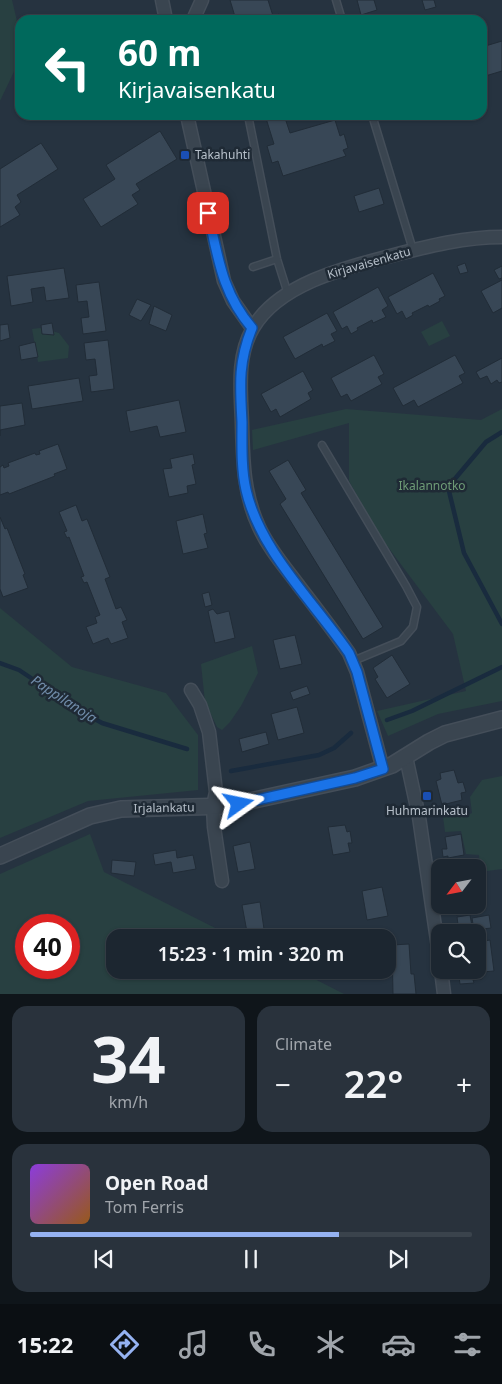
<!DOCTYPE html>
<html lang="en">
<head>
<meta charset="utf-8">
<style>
	body { margin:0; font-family:"Noto Sans",sans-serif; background:#29323c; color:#f1f3f6; height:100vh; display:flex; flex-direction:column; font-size:19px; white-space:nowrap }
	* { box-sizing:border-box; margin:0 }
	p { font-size:16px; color:#a0a5ab }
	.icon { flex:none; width:28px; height:28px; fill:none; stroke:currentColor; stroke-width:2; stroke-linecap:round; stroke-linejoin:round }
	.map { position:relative; height:994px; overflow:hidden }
	.sheet { display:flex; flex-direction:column; gap:12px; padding:12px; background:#0f151a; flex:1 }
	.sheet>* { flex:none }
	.guide { position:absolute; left:15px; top:15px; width:472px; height:105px; border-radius:15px; box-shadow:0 1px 4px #0004,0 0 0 1px #3a434c; background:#00695c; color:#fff; overflow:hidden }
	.needle { width:32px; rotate:238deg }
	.buttons { position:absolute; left:431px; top:859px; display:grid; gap:10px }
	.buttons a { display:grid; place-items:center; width:55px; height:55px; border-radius:10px; background:#1c2630; box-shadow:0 1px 4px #0004,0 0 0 1px #3a434c; font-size:25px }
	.speed { position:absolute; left:15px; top:914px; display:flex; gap:10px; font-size:25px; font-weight:700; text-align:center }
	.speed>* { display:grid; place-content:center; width:65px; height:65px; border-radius:50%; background:#1c2630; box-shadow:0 1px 4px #0004,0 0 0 1px #3a434c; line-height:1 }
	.speed .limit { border:8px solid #d22; background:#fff; color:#111 }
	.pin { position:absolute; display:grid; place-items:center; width:42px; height:42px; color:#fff; margin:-21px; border-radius:10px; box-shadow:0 2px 8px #0006 }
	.me { position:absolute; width:55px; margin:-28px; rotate:78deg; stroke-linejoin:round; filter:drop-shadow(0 0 4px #0008) }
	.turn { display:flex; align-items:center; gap:18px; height:105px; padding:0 20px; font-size:22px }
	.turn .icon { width:65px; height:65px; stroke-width:2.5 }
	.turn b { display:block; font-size:35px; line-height:42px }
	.big { font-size:38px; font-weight:600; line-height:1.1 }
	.sheet .tile { flex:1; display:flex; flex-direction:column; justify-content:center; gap:8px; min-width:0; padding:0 18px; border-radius:15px; background:#29323c }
	.sheet .dial { align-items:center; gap:0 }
	.dial b { font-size:65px; line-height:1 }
	.song { display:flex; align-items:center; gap:15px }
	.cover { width:60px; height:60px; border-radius:8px; background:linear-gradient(135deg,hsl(270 70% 55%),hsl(30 70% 35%)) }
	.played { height:5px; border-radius:2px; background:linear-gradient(90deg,#95b2f1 70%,#3a434c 70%) }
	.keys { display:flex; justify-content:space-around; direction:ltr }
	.heat { display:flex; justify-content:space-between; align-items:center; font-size:28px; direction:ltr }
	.sheet .tiles { flex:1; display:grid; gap:12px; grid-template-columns:1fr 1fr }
	.tile:last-child { grid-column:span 2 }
	.trip { position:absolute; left:106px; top:929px; width:290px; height:50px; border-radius:15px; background:#1c2630; box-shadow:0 1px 4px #0004,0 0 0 1px #3a434c; font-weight:600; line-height:50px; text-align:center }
	.menu { display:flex; height:80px; justify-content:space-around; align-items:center; background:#0b0f13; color:#a0a5ab }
	.menu .icon { width:35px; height:35px }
	.menu .active { color:#95b2f1 }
	.menu b { font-size:22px; color:#f1f3f6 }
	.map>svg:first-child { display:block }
	.green { fill:#284041; fill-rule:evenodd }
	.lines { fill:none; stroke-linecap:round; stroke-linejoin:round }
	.stream { stroke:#192b3e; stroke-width:4.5 }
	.building { fill:#384756; stroke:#212c37 }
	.service-casing { stroke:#444e59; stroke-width:9 }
	.minor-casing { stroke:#444e59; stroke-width:15 }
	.tertiary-casing { stroke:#444e59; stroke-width:18 }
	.service { stroke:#3a4550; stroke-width:6 }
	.minor { stroke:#3a4550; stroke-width:12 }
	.tertiary { stroke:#3a4550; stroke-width:15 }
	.route-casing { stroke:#114b97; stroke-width:12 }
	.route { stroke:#1a73e8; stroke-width:9 }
	.transit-dot { fill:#1a4fb4; stroke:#1f2a35; stroke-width:2 }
	.labels { text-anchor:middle; stroke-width:5; stroke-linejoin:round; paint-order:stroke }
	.poi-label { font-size:12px; fill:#b7c0ca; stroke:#1f2a35; text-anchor:start }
	.street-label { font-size:12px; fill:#b7c0ca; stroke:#1f2a35 }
	.park-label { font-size:12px; fill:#6e9b76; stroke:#1f2a35 }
	.water-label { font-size:14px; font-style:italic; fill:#708ca9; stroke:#1f2a35 }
</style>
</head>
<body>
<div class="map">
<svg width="502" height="994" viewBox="0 0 502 994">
	<rect width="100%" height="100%" fill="#263340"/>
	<path class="green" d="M0,0H12L20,34V59L0,101Z
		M442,321L450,336L429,346L421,332Z
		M40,328L59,333L69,346L68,358L38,362L32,329Z
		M346,409L481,420L502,409V701L438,714L388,736L377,711L466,691L453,634L379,535L349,481V423L253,450L252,430Z
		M0,608L72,667L166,693L198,735V790L88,801L0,838Z
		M252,646L258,673L241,706L230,722L222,730L217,727L205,702L201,664Z
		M502,776V869L480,872L479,855L466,854L461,831L445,832L442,809H461L468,815L472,813L470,797L482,780Z
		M90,834L104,872L233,937L115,938V970H297L344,994H0V874ZM26,925H69V968H26Z"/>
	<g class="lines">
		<path class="stream" d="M502,432L486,442L448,487L464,553L502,624
			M0,663L19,670L82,712L102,723L187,749
			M387,720L412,711L502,667
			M231,771L319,755L334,748L351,733"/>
	</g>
	<path class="building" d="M230,0H268L273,16L279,14L280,20H236Z
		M357,0H374L377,10L361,15Z
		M422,0H434L436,7L425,10Z
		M502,41V71L482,77V47Z
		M265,115H284L290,133L335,120L340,136L344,134L348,148L343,150L346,156L283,176L278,161L272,163L267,146L274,144Z
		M160,131L177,159L136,184L140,190L132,195L138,204L101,227L83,199L115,179L106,165Z
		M41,143L58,169L17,195L21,202L15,207L20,215L0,227V169Z
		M379,188L384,204L359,212L354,196Z
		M465,263L468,272L460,274L457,266Z
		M502,266V278L499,279L494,270Z
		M64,268L69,298L46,301L44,287L31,289L33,302L11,306L7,276Z
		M433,273L445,296L439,299L440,301L429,307L428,305L412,313L413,315L406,319L402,311L397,314L388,297Z
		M502,280V308L493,313L481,291Z
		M99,282L106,331L83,334L81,318L89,317L87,301L78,302L76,285Z
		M378,287L388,306L382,310L386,317L373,323L372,320L357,328L358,330L351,334L347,326L342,329L333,312Z
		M137,299L151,305L141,321L129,315Z
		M154,306L172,315L166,331L149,324Z
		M327,313L337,331L331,334L335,341L323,347L322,344L295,359L283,337Z
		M52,323L54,335L42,334L41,325Z
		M8,324L10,338L0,341V325Z
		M108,340L114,389L91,392L89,376L97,375L95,359L86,360L84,343Z
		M35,342L38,357L21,360L19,346Z
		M374,355L384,374L378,377L382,384L351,401L347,394L341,397L331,378Z
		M455,355L465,373L459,376L463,383L418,407L414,400L403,406L393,388Z
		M502,358V382L499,383L497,380L491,384L487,376L480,379L476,372Z
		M303,371L313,390L308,393L311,399L280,417L276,409L271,412L261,394Z
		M79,378L83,401L32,409L28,386Z
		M179,400L186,432L160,437L157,426L130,432L126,411Z
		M22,403L25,425L0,430V436V406Z
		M58,444L67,469L54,474L55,476L9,494L8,492L0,495V467L3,465L4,468L9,466L8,463L35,453L36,455L40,454L39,451Z
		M193,454L195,464L192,465L196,484L187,486L188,493L169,497L163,469L172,468L170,459Z
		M288,460L306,490L301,493L383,627L363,639L280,504L286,499L269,471Z
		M76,505L82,521L87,519L110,577L105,579L116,609L121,607L127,620L122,622L128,638L111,644L108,638L93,644L86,627L97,623L95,617L100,615L87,582L84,583L81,577L84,576L69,537L67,538L64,532L67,531L59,512Z
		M203,514L207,533L204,534L208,548L183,554L176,521Z
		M0,517L5,529L7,528L25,574L23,575L28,588L3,597L0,589Z
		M209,592L212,605L205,607L202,594Z
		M213,609L217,614L229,611L235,638L215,643L208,611Z
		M295,635L302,664L280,669L273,640Z
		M392,655L410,684L387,698L375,679L378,677L373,668Z
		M307,686L310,694L293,700L290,692Z
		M297,707L304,733L278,740L271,714Z
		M266,732L269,744L242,752L239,739Z
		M454,770L458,783L463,782L466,792L461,793L462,800L442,805L436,781L441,779L440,773Z
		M345,825L347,832L350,831L352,843H348L350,852L333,855L328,827Z
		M461,834L464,855L448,858V856L443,857L442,849H447L445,837Z
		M250,842L255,869L238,872L233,846Z
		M176,850L177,858L193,855L196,869L173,873L171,862L155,865L153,854Z
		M112,860L136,862L134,876L111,873Z
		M382,887L388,916L367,920L362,891Z
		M260,902L264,929L247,932L242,905Z
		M472,905L473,912L456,915V913H452L451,906Z
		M470,915L473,932H459L457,917Z
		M489,915L491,928L474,930L472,918Z
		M490,940L494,971L482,972V979L473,980L474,983L460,984L458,970H478V942Z
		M409,944L411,974H414L416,994H393L392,945Z"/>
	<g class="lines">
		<defs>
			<path id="service" d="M336,0L342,20
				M248,115L277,259L288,294
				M372,115L413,250
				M253,267L277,259
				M322,445L406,586L417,607L413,627L401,641L353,661"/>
			<path id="minor" d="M162,0L166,20
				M193,20L202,0
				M187,115L224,281L233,301L252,328
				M191,690L200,705L209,732L216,792L213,806L214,827L222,881
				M406,757L419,817L440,961
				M383,769L357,672L349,653C333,630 316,608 299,586C285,567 269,549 259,527C243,493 243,460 242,424C241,392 236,357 253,328C279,283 348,267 394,255C429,246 465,237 502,237
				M441,970L444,994"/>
			<path id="tertiary" d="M0,856L90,816L121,809L227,806L355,778L392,765L429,742L445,734L502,719"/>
		</defs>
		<use href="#service" class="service-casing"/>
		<use href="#minor" class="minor-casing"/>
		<use href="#tertiary" class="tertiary-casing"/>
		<use href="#service" class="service"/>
		<use href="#minor" class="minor"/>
		<use href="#tertiary" class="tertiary"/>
	</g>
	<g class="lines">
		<defs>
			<path id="route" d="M208,213C218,257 222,293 252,328C238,363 240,385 242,422C242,444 241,468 246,490C260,551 314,602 349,653L357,672L383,769L355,778L239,804"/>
		</defs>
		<use href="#route" class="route-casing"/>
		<use href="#route" class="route"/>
	</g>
	<g class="transit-dot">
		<rect x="180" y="150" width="10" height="10" rx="2.5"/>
		<rect x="422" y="791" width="10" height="10" rx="2.5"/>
	</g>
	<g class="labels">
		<g class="poi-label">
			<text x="195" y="159">Takahuhti</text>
			<text x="427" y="815" text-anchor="middle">Huhmarinkatu</text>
		</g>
		<g class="street-label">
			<text transform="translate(369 263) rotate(-16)" y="4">Kirjavaisenkatu</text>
			<text transform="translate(164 808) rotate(-1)" y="4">Irjalankatu</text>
		</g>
		<g class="park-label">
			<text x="432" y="490">Ikalannotko</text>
		</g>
		<g class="water-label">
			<text transform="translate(64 699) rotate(33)" y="5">Pappilanoja</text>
		</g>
	</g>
</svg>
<div class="buttons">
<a><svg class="needle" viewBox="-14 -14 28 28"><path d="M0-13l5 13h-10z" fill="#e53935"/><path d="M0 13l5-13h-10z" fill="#a0a5ab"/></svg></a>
<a><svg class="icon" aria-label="search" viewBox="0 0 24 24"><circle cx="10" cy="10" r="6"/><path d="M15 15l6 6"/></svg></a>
</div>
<div class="speed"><div class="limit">40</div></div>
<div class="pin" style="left:208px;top:213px;background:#d93025"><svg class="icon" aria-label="arrive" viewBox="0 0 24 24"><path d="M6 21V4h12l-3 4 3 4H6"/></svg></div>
<svg class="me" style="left:239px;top:804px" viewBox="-20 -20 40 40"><path d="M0-17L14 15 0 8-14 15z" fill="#1a73e8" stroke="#fff" stroke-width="4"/></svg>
<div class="trip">15:23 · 1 min · 320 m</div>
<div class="guide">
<div class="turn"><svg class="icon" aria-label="left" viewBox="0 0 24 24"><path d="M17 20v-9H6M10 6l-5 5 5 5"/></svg><div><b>60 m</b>Kirjavaisenkatu</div></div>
</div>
</div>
<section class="sheet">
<div class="tiles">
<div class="tile dial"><b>34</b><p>km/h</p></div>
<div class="tile"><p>Climate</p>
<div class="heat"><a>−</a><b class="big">22°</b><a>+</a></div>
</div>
<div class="tile">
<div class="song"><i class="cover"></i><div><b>Open Road</b><p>Tom Ferris</p></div></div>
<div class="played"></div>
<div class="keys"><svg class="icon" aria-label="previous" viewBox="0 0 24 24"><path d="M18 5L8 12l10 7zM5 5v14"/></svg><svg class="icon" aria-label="pause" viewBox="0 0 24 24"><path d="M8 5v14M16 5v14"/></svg><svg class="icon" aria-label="next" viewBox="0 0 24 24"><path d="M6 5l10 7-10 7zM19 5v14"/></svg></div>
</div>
</div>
</section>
<nav class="menu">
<b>15:22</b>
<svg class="icon active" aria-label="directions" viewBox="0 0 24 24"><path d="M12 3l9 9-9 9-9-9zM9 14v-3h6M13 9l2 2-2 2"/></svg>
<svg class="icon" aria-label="music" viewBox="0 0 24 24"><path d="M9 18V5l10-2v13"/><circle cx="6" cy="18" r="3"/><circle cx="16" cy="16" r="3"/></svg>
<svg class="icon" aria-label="phone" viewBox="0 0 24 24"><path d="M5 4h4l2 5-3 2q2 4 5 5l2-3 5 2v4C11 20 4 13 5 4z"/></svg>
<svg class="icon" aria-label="climate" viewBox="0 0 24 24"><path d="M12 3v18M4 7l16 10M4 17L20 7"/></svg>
<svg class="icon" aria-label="car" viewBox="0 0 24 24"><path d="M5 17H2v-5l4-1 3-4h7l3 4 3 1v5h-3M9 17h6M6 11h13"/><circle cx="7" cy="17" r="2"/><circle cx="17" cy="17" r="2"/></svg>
<svg class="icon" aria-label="filters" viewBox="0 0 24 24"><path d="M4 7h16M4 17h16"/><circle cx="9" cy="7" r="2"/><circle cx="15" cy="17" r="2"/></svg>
</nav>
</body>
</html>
